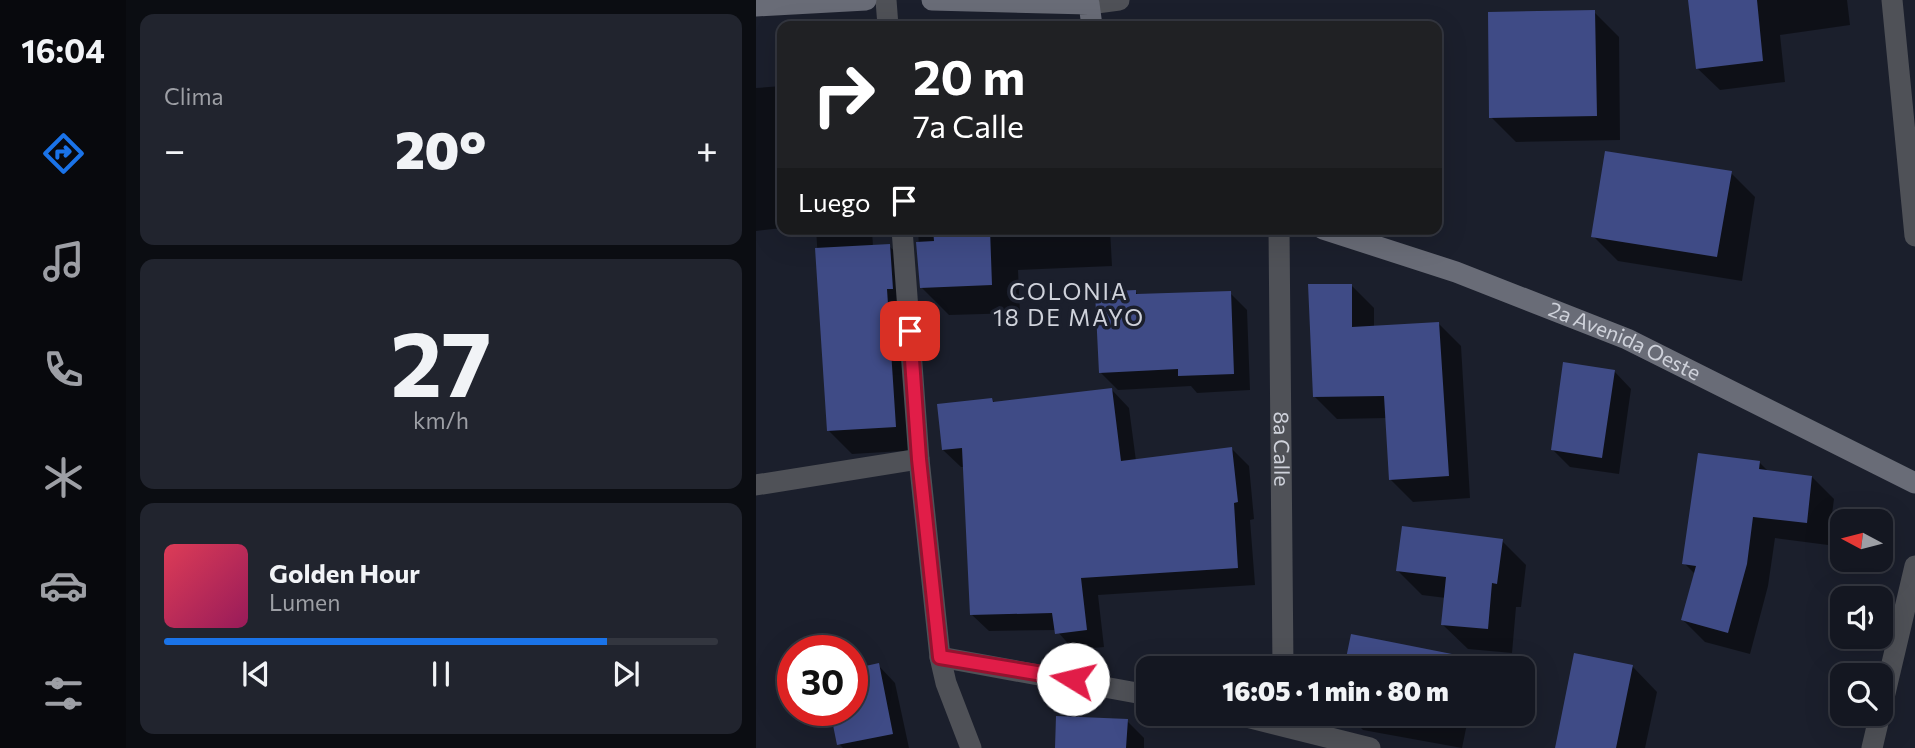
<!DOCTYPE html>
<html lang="es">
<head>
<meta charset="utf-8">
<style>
	body { margin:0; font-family:Commissioner,sans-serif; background:#21242e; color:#f1f3f6; height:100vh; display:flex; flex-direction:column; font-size:26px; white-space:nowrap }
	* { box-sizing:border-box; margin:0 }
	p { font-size:23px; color:#9d9fa5 }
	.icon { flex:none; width:38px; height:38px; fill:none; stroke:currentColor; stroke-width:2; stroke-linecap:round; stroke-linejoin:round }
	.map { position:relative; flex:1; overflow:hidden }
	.drawer { display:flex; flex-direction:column; gap:14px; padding:14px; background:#0b0d12; width:630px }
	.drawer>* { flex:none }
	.top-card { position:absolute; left:21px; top:21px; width:665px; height:214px; border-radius:14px; box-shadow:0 7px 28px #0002,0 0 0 2px #33363f; background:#202124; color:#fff; overflow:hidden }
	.needle { width:46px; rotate:277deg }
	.fabs { position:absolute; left:1074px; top:509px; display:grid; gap:14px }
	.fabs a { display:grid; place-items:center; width:63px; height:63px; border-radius:14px; background:#141721; box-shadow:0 7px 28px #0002,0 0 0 2px #33363f; font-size:35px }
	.speed { position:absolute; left:21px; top:635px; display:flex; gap:14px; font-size:35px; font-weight:700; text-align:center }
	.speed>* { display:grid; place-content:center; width:91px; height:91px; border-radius:50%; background:#141721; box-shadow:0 7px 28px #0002,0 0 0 2px #33363f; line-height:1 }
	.speed .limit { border:10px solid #d22; background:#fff; color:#111 }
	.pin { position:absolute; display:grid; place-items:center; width:60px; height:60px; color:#fff; margin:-30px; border-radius:14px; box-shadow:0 4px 10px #0006 }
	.me { position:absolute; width:77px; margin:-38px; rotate:279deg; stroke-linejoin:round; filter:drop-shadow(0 0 5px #0008) }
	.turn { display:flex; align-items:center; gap:24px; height:147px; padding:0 21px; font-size:32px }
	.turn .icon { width:91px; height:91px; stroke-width:2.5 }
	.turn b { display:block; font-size:49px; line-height:60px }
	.then { display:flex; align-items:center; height:66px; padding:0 21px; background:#0003; gap:14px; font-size:26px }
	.big { font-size:52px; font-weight:800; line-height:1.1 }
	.drawer .widget { flex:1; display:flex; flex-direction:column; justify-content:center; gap:10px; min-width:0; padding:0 24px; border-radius:14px; background:#21242e }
	.drawer .dial { align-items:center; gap:0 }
	.dial b { font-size:91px; line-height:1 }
	.song { display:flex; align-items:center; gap:21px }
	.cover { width:84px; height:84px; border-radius:10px; background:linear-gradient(135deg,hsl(350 70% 55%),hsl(330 70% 35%)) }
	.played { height:7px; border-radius:4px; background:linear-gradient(90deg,#1a73e8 80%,#33363f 80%) }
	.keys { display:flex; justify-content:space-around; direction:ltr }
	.heat { display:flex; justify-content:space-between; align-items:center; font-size:38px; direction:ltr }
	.trip { position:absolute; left:380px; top:656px; width:399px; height:70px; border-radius:14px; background:#141721; box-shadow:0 7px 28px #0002,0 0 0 2px #33363f; font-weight:800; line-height:70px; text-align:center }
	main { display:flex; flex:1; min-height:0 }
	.menu { display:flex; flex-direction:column; width:126px; justify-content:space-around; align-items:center; background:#08090d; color:#9d9fa5 }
	.menu .icon { width:49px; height:49px }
	.menu .selected { color:#1a73e8 }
	.menu b { font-size:32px; color:#f1f3f6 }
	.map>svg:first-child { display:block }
	.shadow { fill:#0007 }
	.building { fill:#3f4b86 }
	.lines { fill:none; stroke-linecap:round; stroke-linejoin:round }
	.street { stroke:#4f5157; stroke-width:21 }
	.secondary { stroke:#696c77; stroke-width:21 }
	.route-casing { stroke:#92132f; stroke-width:18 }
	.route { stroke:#e11d48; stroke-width:12 }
	.labels { text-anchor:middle; stroke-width:7; stroke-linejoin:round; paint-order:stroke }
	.street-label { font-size:21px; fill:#cfd2db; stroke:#1b1f2c }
	.neighbourhood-label { font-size:23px; letter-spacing:2px; fill:#cfd2db; stroke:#1b1f2c }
</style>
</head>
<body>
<main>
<nav class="menu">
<b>16:04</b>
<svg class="icon selected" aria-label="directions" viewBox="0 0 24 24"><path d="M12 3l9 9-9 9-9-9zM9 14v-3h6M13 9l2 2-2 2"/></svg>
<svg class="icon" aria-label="music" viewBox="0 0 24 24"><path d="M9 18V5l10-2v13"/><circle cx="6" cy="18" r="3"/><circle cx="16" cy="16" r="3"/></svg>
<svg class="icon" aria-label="phone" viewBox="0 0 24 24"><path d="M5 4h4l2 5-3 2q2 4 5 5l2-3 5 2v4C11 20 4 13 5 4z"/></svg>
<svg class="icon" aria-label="climate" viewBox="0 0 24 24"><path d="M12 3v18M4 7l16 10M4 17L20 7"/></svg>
<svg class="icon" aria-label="car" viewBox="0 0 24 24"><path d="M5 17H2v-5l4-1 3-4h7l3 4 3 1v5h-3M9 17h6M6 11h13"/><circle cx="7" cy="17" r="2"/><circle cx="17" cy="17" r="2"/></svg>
<svg class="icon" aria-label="filters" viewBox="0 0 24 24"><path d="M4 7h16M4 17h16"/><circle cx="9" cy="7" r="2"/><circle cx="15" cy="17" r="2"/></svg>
</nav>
<section class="drawer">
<div class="widget"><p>Clima</p>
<div class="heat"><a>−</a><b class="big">20°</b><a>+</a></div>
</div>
<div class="widget dial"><b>27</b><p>km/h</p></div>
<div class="widget">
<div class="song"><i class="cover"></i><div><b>Golden Hour</b><p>Lumen</p></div></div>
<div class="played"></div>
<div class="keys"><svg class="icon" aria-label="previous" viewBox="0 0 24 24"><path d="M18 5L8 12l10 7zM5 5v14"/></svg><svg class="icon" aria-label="pause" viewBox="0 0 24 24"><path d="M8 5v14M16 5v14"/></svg><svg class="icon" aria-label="next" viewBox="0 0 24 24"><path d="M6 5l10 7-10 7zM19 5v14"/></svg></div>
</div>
</section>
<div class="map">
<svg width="1159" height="748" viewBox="0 0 1159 748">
	<rect width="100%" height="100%" fill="#1b1f2c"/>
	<path class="shadow" d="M933,0H1091L1094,25L1024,35L1029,82L964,90L941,68Z
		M838,12L863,37L864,140L760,142L735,117Z
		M26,86V228L0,231V88Z
		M975,173L999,197L986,281L862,261L837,236Z
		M60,229H116L117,247L133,246L157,269L163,450L96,454L73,431Z
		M162,229H354L356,266L262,270L264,313L193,315L165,287Z
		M595,285L618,308V327L683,324L705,346L714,498L657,502L634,479L631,418L581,419L558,396Z
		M379,291L383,296L474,293L491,310L494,390L441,393L435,386L362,390L345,373Z
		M858,371L875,389L863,474L814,467L797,450Z
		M356,390L373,408L380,461L475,448L493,466L498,519L494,520L499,585L342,595L348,647L318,650L300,630L233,631L215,614L209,467H205L187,450L236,400L240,404Z
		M1004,463L1013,472L1056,477L1078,499L1072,545L1019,538L1012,586L994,654L949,642L927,620L939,574L928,563Z
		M746,541L770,565L765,607H760L756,653L712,649L687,625L690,598L666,595L641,570Z
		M596,636L695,656L708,668H590Z
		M820,655L877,667L901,692L889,748H800Z
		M122,665L139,683L153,748H87L83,744L96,710Z
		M591,714H713L706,748L607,730Z
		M371,721L388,738V748H300Z"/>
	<path class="building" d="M932,0H1001L1007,61L940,69Z
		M839,10L841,116L733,118L732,12Z
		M849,151L976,171L961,257L835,237Z
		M177,229H234L236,285L164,288L160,242L178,241Z
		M134,244L137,289H131L140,427L71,431L59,248Z
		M552,284H596V327L683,322L693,476L633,480L628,396L557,397Z
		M380,290V294L475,291L478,374L422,376V369L343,373L339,292Z
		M807,362L859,370L846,458L795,450Z
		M356,388L365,461L476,447L482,502L478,503L482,568L325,578L331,630L299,634L296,613L214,615L206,448L186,450L181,404L236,398L237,402Z
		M942,453L1004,461L1003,469L1056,476L1051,523L997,517L991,564L972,633L925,620L940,566L926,564Z
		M646,526L747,539L741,584L736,583L732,629L685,625L690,577L640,571Z
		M595,634L696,654L693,668H588Z
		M818,653L877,665L860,748H799Z
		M123,663L137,734L81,745L74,710H96V669Z
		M619,714H684L682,727Z
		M300,716L372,719L370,748H299Z"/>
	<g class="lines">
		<g class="street">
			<path d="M130,0L132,26"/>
			<path d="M1136,0L1159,236"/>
			<path d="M333,4L363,0"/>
			<path d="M146,229L163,459L184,657L190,683L215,748"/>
			<path id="s1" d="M523,229L527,668"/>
			<path d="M0,485L163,459"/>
			<path d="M184,657L392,695"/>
			<path d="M1125,710L1159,566"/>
			<path d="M479,714L614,748"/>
			<path d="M1116,748L1124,714"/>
		</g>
		<g class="secondary">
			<path d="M176,0L333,4L336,26"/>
			<path d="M0,6L110,0"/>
			<path id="s2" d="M567,229L700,272L871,339L1159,483"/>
		</g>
	</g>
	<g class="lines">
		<defs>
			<path id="route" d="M154,331L163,459L184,657L317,679"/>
		</defs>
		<use href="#route" class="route-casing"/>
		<use href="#route" class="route"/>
	</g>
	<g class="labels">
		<g class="street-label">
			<text dy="7" stroke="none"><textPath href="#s2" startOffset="322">2a Avenida Oeste</textPath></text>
			<text dy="7" stroke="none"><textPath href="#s1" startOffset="220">8a Calle</textPath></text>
		</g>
		<g class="neighbourhood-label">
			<text x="313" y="300">COLONIA<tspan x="313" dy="26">18 DE MAYO</tspan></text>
		</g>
	</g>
</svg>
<div class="fabs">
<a><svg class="needle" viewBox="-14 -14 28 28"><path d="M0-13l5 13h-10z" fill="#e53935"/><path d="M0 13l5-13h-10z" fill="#9d9fa5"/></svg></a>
<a><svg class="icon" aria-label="sound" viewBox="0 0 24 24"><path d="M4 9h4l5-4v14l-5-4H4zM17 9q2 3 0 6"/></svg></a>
<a><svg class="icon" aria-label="search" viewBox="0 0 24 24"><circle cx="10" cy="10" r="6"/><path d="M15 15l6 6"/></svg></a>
</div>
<div class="speed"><div class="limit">30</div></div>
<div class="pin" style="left:154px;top:331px;background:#d93025"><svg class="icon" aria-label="arrive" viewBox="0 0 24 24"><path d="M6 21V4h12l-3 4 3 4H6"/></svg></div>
<svg class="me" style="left:317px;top:679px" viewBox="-20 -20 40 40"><circle r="19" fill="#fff"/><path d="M0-13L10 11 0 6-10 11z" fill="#e11d48"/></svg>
<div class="trip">16:05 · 1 min · 80 m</div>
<div class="top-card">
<div class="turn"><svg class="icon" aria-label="right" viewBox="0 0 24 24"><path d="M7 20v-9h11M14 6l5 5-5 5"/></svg><div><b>20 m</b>7a Calle</div></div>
<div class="then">Luego<svg class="icon" aria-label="arrive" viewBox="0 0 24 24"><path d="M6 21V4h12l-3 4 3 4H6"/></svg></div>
</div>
</div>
</main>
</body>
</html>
